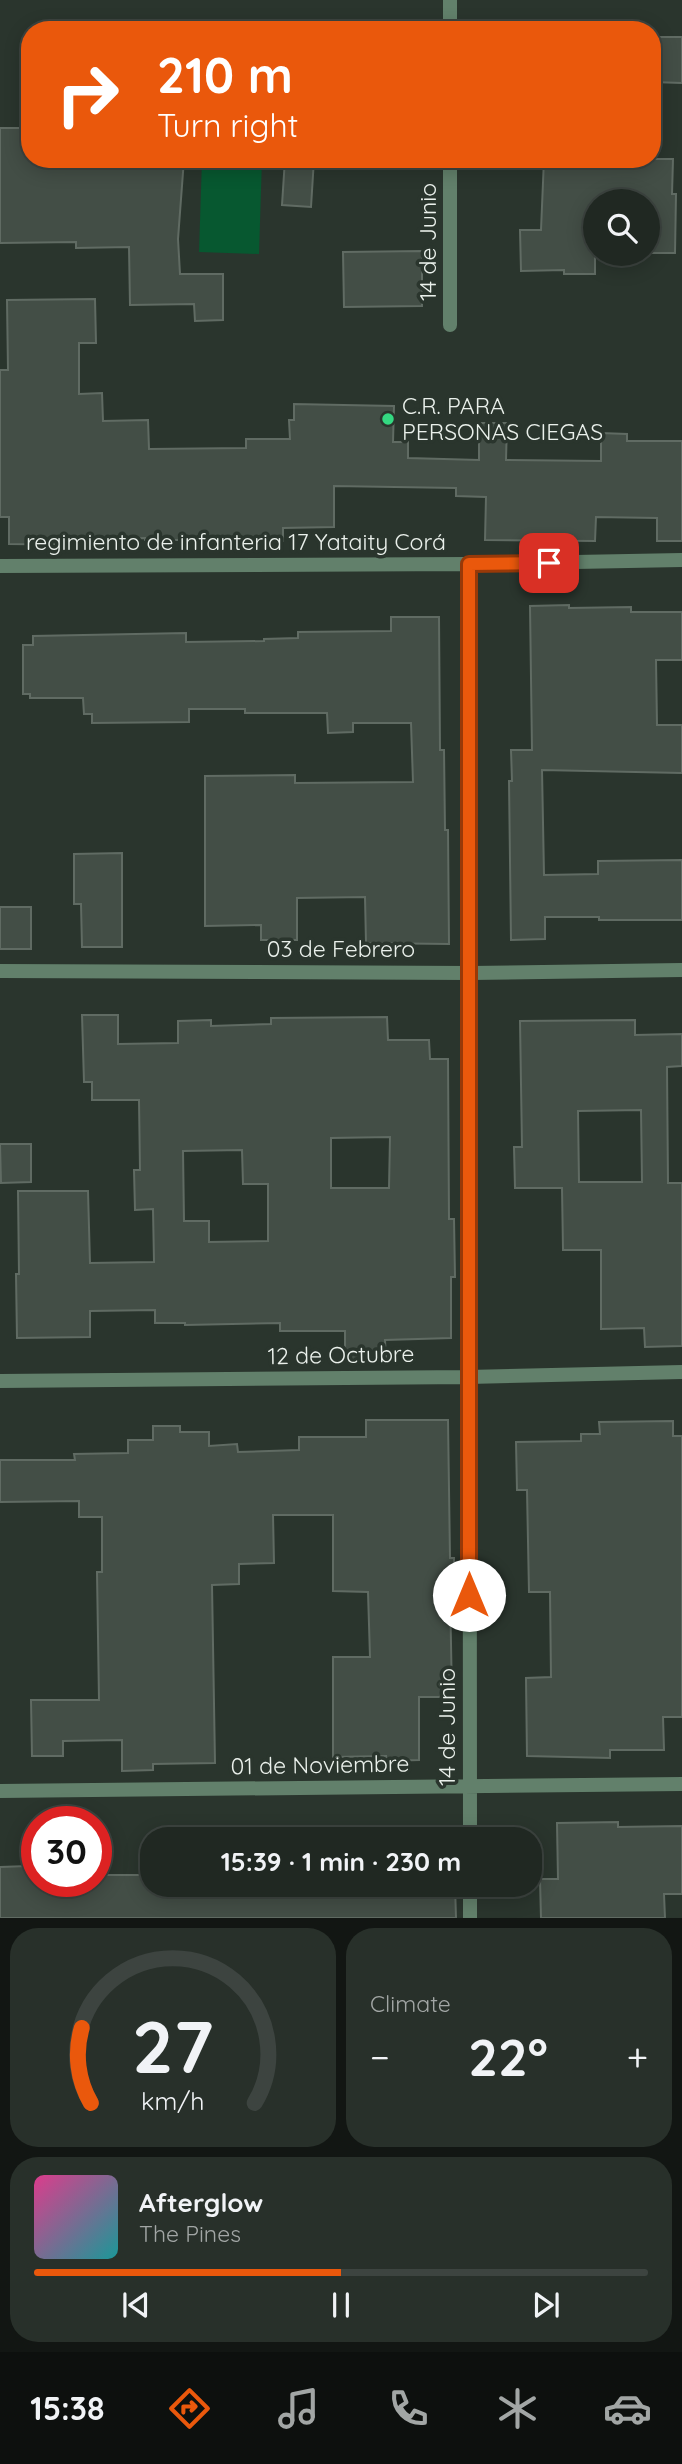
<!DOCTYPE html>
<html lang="en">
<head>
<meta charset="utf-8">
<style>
	body { margin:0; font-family:Quicksand,sans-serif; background:#28302a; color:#f1f3f6; height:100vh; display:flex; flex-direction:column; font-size:26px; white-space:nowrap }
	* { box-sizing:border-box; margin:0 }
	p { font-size:23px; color:#a2a6a5 }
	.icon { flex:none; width:38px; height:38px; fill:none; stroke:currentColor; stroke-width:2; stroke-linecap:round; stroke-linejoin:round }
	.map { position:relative; height:1918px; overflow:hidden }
	.details { display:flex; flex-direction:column; gap:10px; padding:10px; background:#121613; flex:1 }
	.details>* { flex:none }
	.hud { position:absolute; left:21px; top:21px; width:640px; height:147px; border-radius:28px; box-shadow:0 4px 18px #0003,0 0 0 2px #3d4440; background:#ea580c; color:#fff; overflow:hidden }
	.fabs { position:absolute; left:583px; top:189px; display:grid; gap:14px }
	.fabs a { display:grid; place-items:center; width:77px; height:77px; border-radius:50%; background:#202822; box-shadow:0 4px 18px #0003,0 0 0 2px #3d4440; font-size:35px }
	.speed { position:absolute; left:21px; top:1806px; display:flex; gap:14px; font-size:35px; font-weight:700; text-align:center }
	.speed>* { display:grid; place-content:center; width:91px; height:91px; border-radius:50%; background:#202822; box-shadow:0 4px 18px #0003,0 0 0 2px #3d4440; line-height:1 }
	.speed .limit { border:10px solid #d22; background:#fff; color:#111 }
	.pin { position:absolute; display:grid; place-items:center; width:60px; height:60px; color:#fff; margin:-30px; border-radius:14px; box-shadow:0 4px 10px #0006 }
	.me { position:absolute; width:77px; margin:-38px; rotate:0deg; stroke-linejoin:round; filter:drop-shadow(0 0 5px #0008) }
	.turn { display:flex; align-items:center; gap:24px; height:147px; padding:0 21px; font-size:32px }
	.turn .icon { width:91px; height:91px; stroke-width:2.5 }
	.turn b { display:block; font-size:49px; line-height:60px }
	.big { font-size:52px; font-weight:700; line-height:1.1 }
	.details .tile { flex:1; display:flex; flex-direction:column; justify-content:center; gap:10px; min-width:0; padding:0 24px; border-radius:28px; background:#28302a }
	.details .dial { align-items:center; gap:0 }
	.dial svg { height:182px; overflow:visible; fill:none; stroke:#3d4440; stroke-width:7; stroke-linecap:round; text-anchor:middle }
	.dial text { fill:#f1f3f6; stroke:none }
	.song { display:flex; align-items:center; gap:21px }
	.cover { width:84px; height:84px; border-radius:10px; background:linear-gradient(135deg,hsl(330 70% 55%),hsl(180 70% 35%)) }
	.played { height:7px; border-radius:4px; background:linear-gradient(90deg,#ea580c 50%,#3d4440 50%) }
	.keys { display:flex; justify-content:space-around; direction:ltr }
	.heat { display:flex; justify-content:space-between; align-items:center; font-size:38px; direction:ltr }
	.details .tiles { flex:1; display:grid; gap:10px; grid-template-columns:1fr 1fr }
	.tile:last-child { grid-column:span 2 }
	.trip { position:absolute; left:140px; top:1827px; width:402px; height:70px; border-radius:28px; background:#202822; box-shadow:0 4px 18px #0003,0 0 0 2px #3d4440; font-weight:700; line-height:70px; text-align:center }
	.menu { display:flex; height:112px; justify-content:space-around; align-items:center; background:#0d100e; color:#a2a6a5 }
	.menu .icon { width:49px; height:49px }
	.menu .active { color:#ea580c }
	.menu b { font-size:32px; color:#f1f3f6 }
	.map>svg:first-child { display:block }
	.green { fill:#075830 }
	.building { fill:#434e46; stroke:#606b63; stroke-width:2; fill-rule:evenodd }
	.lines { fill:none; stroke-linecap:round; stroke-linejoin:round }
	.minor { stroke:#62806b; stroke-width:14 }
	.route-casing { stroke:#983908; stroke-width:18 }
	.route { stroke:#ea580c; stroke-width:12 }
	.poi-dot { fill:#34d881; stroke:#2a352d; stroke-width:2.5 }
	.labels { text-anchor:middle; stroke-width:7; stroke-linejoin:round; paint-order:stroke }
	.street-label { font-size:23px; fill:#eaf0eb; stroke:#2a352d }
	.poi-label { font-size:23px; fill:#eaf0eb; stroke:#2a352d; text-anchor:start }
</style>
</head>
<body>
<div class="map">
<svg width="682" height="1918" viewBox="0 0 682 1918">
	<rect width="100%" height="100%" fill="#2a352d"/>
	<path class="green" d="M202,159H262L259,254L199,252Z"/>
	<path class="building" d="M653,37H682V83L653,82Z
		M0,128H30V159H184L178,239L180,274H223V320L195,321L194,304L130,305L129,247L76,248V242L0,243Z
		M285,159H314L311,207L282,205Z
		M544,159H673L672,194H676L675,253H648V201H595V274H564V270L521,271L520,230H541Z
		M422,251V306L344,307L343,252Z
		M95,299L96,343H79V394L102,393L103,421L148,420L149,449L246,448V439H290L289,420H294V404L394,406L393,442H408V458L479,460V423H507L506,460L601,461V433L627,434V441H682V541H657V518L596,517L595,541L485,540L486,497L456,496V488L334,486V527L283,528V541L196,542V540H145V538L91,540V545L9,544V517H0V370H8L7,300Z
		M569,605V608L631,607V612H682V660H656L657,725H682V773L542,770L544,875L598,874V861L682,860V920H599V917H545V939L511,940L509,781H512L511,750H532L530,606Z
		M391,617H439L440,750H444L445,830H448L449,944L366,943L365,897L297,898V940H261V925L205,926V776L295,775V783L413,782L411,723H353V732L328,733L327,713H245V709H189V722L92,723V714H84L83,698H30V694H23V645H33V636L186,633V642L264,641V639L298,638V632L391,631Z
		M122,853V947H82L81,904H74V854Z
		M0,907H31V949H0Z
		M82,1015H118V1044L178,1043V1021L211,1020V1026L271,1024V1018L387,1017L388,1040H429L430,1059H448L449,1219H454L455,1277H451V1338L385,1340L386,1359H345V1331H280V1323L185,1325V1323H155V1310L90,1311V1337L17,1338L16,1274H19L18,1191H88L90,1263L154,1262L153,1209L135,1210L134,1170H140L139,1100H92V1082H84ZM390,1137L389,1188H331V1138ZM242,1150L243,1184H268V1241L209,1242V1221H184L183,1151Z
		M635,1020V1035L682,1034V1066L667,1067L668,1183H682V1346L645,1347L644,1328L601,1329V1250H563L562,1188H515L514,1147H522L520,1021ZM641,1110L642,1182H579L578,1111Z
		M0,1144H31V1182L1,1183Z
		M366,1420H448L450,1558H454V1590H450L452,1697H419V1760L386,1761V1756L333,1757V1657H370L368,1592L333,1591V1515H273L274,1563L239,1564V1584L212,1585L215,1763L153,1764V1770L122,1771V1740L63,1741V1756H32L31,1700H99L97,1572H102V1517H79V1501L0,1502V1460H75L74,1454L128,1453V1440H153V1426H180V1432H209V1446L237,1444L238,1452L299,1450V1437H366Z
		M673,1421V1436H682V1717H663L664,1750H610V1758L527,1756L526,1678L551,1677L550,1592H529L527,1490H517L516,1442L581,1441V1434H600L599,1422Z
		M618,1822V1827L682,1826V1894H664L665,1918H541L540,1879H558L557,1823Z
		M27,1866V1871H37V1881H97V1875H152V1885H455L456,1918H0V1867Z"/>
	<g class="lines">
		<path class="minor" d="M450,0V30
			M450,159V325
			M469,564L470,1839
			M0,566L469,564L682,560
			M0,971L471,973L682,970
			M0,1381L468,1377L682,1372
			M0,1791L682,1784
			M470,1918V1885"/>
	</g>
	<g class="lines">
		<defs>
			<path id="route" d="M469,1595V564L549,563"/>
		</defs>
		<use href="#route" class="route-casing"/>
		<use href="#route" class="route"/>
	</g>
	<circle class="poi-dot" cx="388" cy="419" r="7"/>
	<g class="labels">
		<g class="street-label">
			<text transform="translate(428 242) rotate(-90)" y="8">14 de Junio</text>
			<text x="236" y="550">regimiento de infanteria 17 Yataity Corá</text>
			<text x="341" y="957">03 de Febrero</text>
			<text transform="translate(341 1355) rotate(-1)" y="8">12 de Octubre</text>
			<text transform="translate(447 1727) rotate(-90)" y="8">14 de Junio</text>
			<text transform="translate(320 1765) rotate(-1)" y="8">01 de Noviembre</text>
		</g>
		<g class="poi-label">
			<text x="402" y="414">C.R. PARA<tspan x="402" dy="26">PERSONAS CIEGAS</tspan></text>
		</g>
	</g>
</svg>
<div class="fabs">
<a><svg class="icon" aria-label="search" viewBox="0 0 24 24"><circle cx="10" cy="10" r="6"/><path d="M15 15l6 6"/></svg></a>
</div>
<div class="speed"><div class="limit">30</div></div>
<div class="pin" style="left:549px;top:563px;background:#d93025"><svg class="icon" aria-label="arrive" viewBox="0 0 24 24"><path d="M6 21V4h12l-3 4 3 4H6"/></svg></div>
<svg class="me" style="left:469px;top:1595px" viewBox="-20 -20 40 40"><circle r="19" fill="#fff"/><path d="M0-13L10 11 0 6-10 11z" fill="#ea580c"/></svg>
<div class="trip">15:39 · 1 min · 230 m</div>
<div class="hud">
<div class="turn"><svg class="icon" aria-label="right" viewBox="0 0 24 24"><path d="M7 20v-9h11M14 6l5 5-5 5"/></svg><div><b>210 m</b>Turn right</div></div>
</div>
</div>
<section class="details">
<div class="tiles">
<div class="tile dial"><svg viewBox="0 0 100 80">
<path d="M14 69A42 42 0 1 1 86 69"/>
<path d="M14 69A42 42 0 0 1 10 36" stroke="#ea580c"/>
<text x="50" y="56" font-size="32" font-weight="700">27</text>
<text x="50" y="72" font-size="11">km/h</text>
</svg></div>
<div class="tile"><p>Climate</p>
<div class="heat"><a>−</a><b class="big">22°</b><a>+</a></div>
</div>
<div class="tile">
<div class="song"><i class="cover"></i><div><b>Afterglow</b><p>The Pines</p></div></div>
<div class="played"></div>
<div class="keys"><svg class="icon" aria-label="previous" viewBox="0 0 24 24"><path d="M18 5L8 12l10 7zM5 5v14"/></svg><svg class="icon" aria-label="pause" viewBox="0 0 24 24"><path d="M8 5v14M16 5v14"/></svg><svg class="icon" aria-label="next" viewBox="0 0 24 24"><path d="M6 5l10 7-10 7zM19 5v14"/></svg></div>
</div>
</div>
</section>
<nav class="menu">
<b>15:38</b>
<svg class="icon active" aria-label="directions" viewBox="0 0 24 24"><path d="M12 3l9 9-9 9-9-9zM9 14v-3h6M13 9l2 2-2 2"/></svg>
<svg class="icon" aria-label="music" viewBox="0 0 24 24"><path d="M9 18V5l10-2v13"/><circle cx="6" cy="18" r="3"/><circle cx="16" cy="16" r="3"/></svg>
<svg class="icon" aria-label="phone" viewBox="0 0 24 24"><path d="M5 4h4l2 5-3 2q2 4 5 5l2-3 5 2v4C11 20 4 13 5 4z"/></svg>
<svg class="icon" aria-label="climate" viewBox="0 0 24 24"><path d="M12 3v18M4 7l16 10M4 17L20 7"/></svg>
<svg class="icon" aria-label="car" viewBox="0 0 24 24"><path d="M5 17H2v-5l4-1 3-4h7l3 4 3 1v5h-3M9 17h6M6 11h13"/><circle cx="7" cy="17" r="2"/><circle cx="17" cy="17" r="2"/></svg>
</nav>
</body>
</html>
